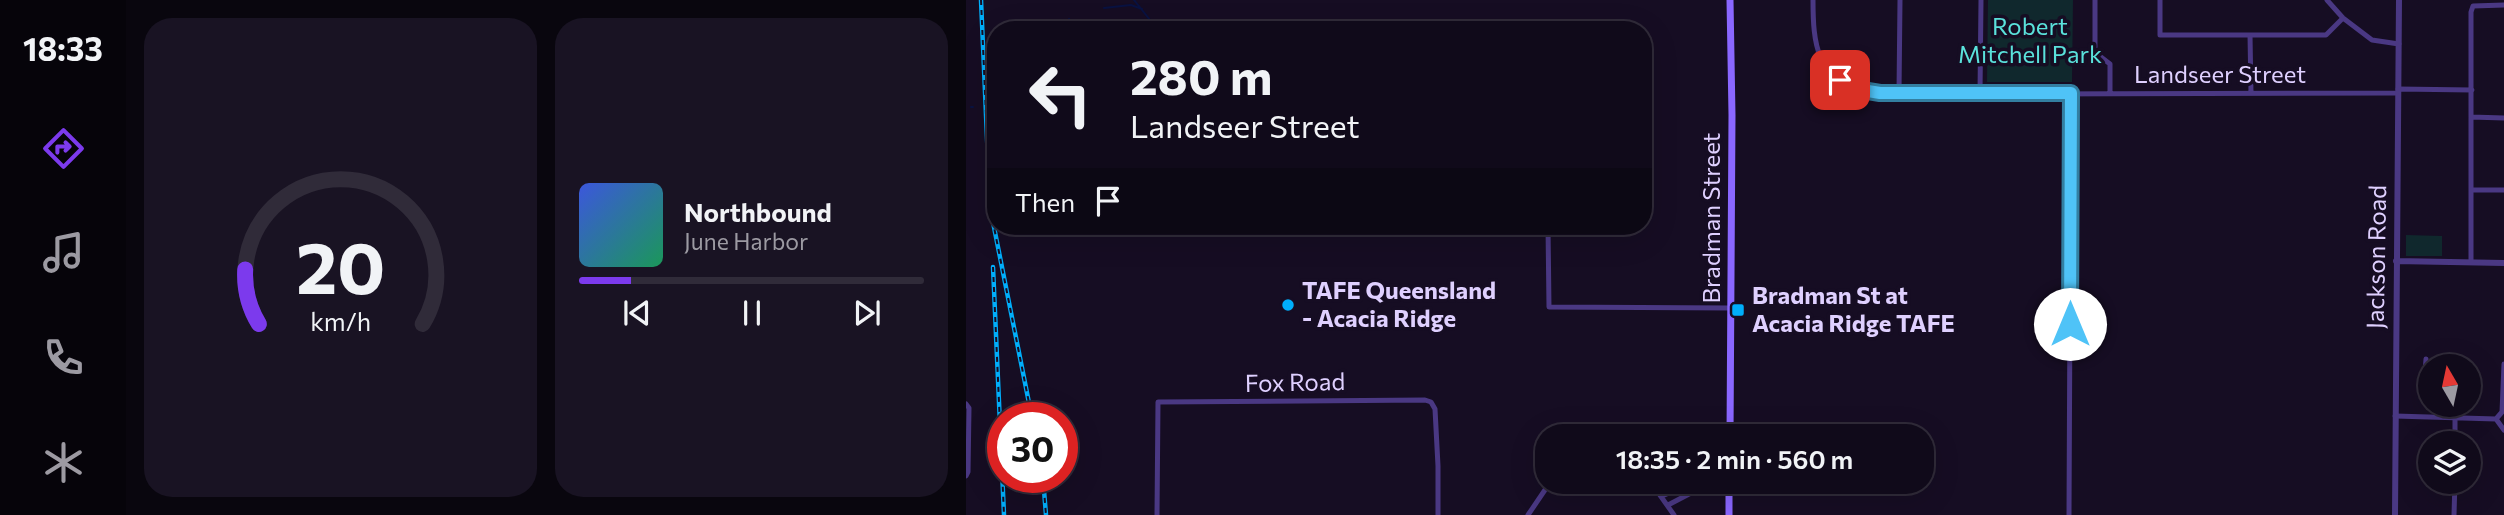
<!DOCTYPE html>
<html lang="en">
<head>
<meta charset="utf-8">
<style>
	body { margin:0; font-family:Commissioner,sans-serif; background:#191323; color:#f1f3f6; height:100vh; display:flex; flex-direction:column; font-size:26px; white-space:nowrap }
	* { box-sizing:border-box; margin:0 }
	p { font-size:23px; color:#9c9aa2 }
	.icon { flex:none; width:38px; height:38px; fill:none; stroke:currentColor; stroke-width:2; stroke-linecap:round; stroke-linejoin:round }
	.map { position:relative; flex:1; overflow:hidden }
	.sheet { display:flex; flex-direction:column; gap:18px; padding:18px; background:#09060e; width:840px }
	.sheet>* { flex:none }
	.hud { position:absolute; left:21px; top:21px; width:665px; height:214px; border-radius:28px; box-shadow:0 7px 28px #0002,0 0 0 2px #302b39; background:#100a1a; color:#f1f3f6; overflow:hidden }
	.needle { width:46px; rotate:351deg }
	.controls { position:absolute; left:1452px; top:354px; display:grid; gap:14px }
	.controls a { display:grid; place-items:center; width:63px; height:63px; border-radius:50%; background:#100a1a; box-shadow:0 7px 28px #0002,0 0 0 2px #302b39; font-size:35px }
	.speed { position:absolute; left:21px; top:402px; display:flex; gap:14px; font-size:35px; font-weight:700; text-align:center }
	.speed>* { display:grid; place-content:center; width:91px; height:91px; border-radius:50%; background:#100a1a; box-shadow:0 7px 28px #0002,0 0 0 2px #302b39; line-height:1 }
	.speed .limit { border:10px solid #d22; background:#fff; color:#111 }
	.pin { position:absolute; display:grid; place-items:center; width:60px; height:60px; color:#fff; margin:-30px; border-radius:14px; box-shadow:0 4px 10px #0006 }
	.me { position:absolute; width:77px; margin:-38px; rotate:0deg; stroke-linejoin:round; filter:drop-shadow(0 0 5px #0008) }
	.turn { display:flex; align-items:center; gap:24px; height:147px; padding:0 28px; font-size:32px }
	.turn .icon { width:91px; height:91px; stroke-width:2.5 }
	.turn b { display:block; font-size:49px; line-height:60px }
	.then { display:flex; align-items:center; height:66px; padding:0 28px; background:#0003; gap:14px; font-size:26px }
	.sheet .tile { flex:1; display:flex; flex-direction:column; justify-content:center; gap:10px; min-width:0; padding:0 24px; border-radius:28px; background:#191323 }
	.sheet .dial { align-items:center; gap:0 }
	.dial svg { height:182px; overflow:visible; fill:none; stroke:#302b39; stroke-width:7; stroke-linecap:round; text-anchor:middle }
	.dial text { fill:#f1f3f6; stroke:none }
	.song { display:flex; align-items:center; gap:21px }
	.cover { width:84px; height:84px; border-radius:10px; background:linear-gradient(135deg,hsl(230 70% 55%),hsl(150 70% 35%)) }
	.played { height:7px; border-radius:4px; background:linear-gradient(90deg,#7c3aed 15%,#302b39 15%) }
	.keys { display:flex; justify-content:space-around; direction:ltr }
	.sheet .tiles { flex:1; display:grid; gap:18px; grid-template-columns:repeat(2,1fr) }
	.trip { position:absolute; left:569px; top:424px; width:399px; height:70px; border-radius:28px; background:#100a1a; box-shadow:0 7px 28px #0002,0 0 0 2px #302b39; font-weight:600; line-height:70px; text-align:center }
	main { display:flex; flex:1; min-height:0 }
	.dock { display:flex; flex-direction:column; width:126px; justify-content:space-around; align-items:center; background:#06040a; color:#9c9aa2 }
	.dock .icon { width:49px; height:49px }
	.dock .current { color:#7c3aed }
	.dock b { font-size:32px; color:#f1f3f6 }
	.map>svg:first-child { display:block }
	.green { fill:#10282d }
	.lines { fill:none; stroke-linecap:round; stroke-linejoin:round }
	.stream { stroke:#091241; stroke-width:2 }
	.minor { stroke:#4a3883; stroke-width:5 }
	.tertiary { stroke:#4a3883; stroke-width:6 }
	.secondary { stroke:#8a67ff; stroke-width:7 }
	.rail-casing { stroke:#00aefb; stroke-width:4.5 }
	.rail { stroke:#160d23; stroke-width:2; stroke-dasharray:5; stroke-linecap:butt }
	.route-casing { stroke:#337fa1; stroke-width:18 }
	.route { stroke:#4fc3f7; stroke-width:12 }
	.poi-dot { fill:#00aefb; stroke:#160d23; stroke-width:2.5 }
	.labels { text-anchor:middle; stroke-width:7; stroke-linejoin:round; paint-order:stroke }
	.park-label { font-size:24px; fill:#5ae1db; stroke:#160d23 }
	.street-label { font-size:24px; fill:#dfd0ff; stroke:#160d23 }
	.poi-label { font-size:24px; font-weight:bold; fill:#dfd0ff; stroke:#160d23; text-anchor:start }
</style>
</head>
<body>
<main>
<nav class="dock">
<b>18:33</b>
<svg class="icon current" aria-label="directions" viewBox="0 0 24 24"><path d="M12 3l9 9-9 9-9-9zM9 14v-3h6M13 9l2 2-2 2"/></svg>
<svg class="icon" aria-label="music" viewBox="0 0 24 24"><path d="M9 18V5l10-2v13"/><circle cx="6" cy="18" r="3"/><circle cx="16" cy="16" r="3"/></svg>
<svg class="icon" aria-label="phone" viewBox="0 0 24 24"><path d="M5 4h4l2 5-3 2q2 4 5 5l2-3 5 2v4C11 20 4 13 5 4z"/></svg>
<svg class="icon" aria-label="climate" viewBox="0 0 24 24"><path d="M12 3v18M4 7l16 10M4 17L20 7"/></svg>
</nav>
<section class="sheet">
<div class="tiles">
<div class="tile dial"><svg viewBox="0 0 100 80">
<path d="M14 69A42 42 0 1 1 86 69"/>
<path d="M14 69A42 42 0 0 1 8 45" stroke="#7c3aed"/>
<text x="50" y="56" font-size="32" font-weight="700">20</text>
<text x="50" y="72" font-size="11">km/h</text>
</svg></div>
<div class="tile">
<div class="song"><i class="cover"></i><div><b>Northbound</b><p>June Harbor</p></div></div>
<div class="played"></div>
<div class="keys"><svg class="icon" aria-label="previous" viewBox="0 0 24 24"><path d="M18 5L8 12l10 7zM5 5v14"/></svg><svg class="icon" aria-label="pause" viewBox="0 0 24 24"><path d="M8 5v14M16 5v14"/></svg><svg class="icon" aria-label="next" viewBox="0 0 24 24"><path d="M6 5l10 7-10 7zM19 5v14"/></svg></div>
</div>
</div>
</section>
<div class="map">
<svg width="1538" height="515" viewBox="0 0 1538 515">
	<rect width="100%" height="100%" fill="#160d23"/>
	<path class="green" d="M1022,0H1107L1106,82H1021Z
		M1440,235L1476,236V256H1440Z"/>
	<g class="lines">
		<path class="stream" d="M168,0L192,30
			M138,8L165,5L176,9
			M95,30L103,19
			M5,107H7"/>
		<path class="minor" d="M847,0C847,43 850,82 901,91L1028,94L1432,93
			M1129,0V49L1131,54L1144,64V92
			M1194,0V35H1360L1377,18
			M1361,0L1377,18L1406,40L1433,44
			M1284,35L1285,93
			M1432,89L1506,90
			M933,92L934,0
			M1014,93L1015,0
			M1505,117L1538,118
			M1506,190H1538
			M582,226L583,307L765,308
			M1505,262V12L1507,6L1538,5
			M1460,359L1458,387L1459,390L1465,391
			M1492,366V363
			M0,404L3,408L2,472L0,476
			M1489,404V443
			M1429,416L1530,419
			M1530,419L1536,412L1538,364
			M1530,419L1538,430
			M684,481L708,515
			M696,496L717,487L743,481
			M702,505L725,493L763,491
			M191,515L192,402L459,400L465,402L469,409L472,466V515
			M562,515L585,481
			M1103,515L1105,93
			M1488,515L1489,481"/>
		<path class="tertiary" d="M1430,261L1538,263
			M1429,515L1433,0"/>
		<path class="secondary" d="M764,436L766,115L764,0
			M763,515V481"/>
		<defs>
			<path id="rail" d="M15,0L24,207L66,418
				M27,267L38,515
				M77,478L80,515"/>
		</defs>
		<use href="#rail" class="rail-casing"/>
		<use href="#rail" class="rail"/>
	</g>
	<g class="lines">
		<defs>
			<path id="route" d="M874,80L890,89L914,93H1105L1104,324"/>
		</defs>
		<use href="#route" class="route-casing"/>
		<use href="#route" class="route"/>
	</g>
	<g class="poi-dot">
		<circle cx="322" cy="305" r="7"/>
		<rect x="765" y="303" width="14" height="14" rx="3.5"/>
	</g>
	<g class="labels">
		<g class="park-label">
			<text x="1064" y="35">Robert<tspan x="1064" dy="28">Mitchell Park</tspan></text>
		</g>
		<g class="street-label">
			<text x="1254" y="83">Landseer Street</text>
			<text transform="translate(746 218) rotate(-90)" y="8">Bradman Street</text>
			<text transform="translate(1411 257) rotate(-89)" y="8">Jackson Road</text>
			<text transform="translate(329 383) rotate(-1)" y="8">Fox Road</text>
		</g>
		<g class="poi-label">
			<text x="336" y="299">TAFE Queensland<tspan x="336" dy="28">- Acacia Ridge</tspan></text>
			<text x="786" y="304">Bradman St at<tspan x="786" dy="28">Acacia Ridge TAFE</tspan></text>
		</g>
	</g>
</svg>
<div class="controls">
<a><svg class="needle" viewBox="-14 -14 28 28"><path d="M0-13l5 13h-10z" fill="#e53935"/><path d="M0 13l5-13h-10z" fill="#9c9aa2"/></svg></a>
<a><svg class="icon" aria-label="layers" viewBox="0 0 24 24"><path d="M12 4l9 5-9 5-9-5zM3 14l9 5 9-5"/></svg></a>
</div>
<div class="speed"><div class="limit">30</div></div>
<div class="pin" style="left:874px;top:80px;background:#d93025"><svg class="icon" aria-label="arrive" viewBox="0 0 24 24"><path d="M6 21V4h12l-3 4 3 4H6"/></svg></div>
<svg class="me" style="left:1104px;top:324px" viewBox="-20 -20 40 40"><circle r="19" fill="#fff"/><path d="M0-13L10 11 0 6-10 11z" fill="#4fc3f7"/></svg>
<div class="trip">18:35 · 2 min · 560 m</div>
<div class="hud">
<div class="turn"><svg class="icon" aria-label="left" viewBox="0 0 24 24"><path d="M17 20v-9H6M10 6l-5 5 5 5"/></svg><div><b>280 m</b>Landseer Street</div></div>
<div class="then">Then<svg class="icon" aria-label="arrive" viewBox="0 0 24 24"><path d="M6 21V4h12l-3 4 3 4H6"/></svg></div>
</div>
</div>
</main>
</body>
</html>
